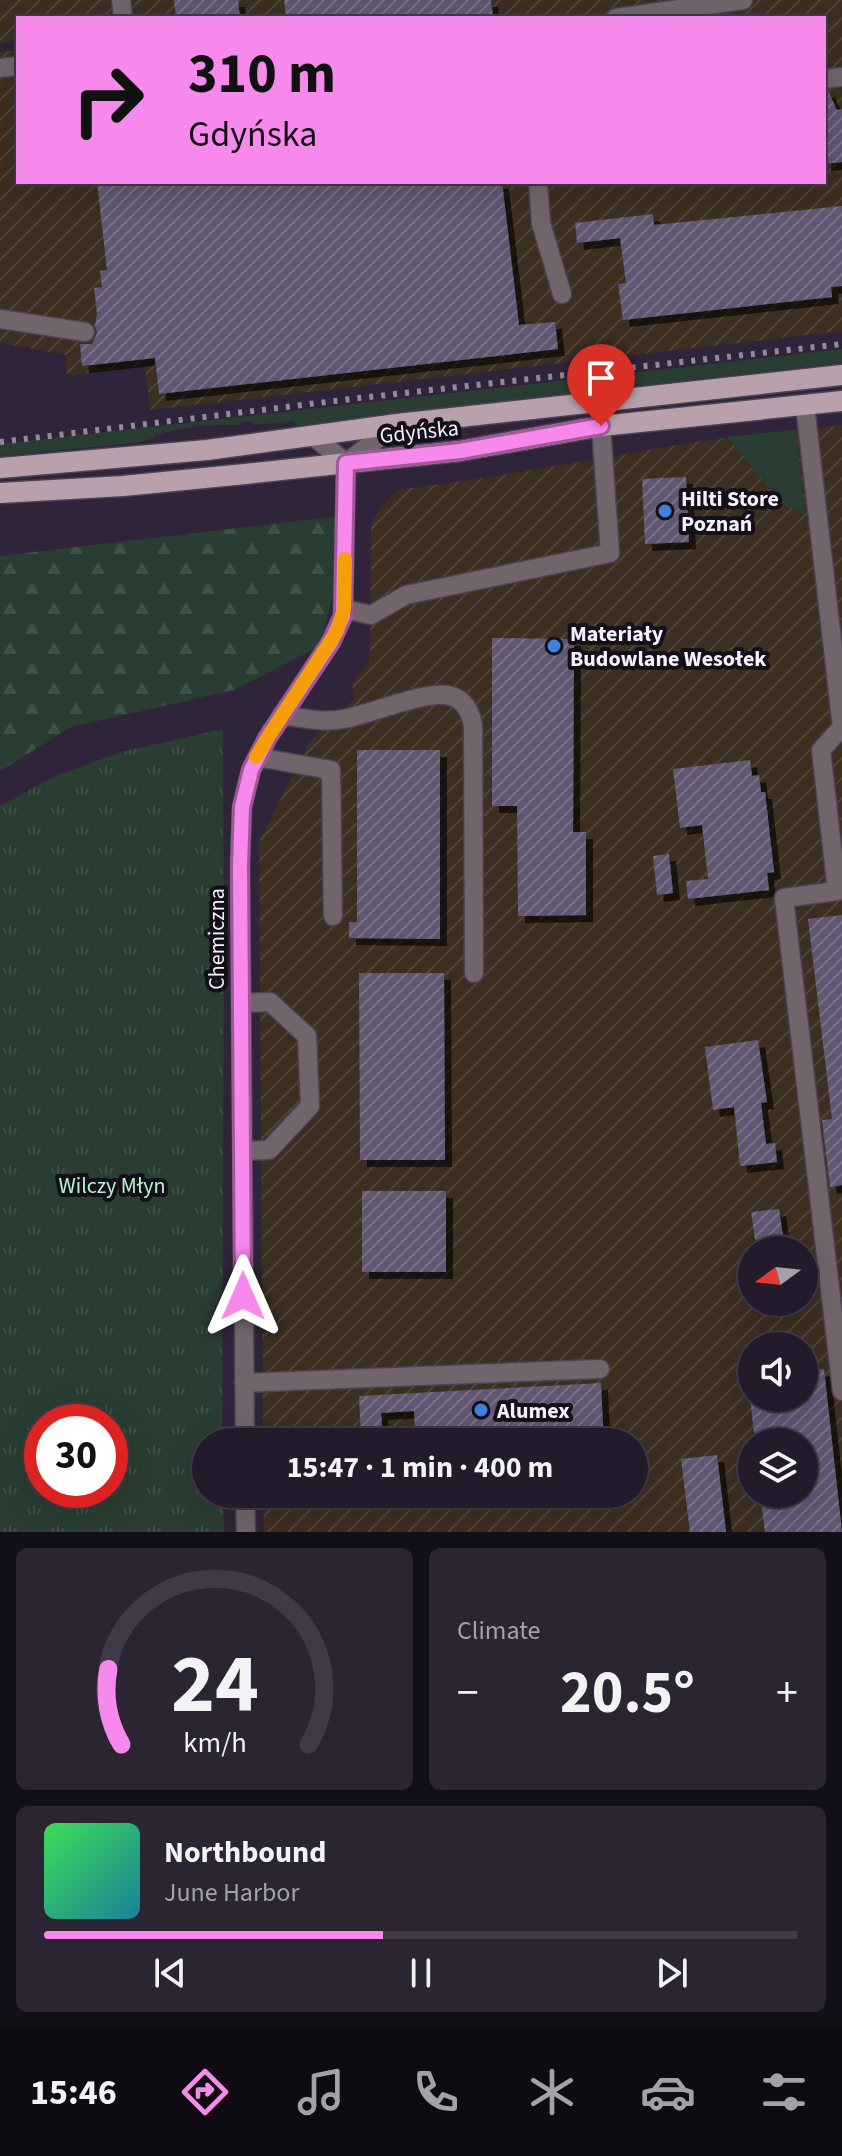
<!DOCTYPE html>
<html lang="en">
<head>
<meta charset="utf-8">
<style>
	body { margin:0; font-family:"Source Sans 3",sans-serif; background:#2b2433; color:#f1f3f6; height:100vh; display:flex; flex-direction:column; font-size:30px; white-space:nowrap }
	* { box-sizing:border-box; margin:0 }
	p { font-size:26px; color:#a3a1a9 }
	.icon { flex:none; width:44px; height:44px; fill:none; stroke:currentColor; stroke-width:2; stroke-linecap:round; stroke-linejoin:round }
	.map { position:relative; height:1532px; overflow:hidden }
	.side { display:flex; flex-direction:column; gap:16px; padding:16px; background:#130f18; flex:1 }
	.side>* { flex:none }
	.hud { position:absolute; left:16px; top:16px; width:810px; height:168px; border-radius:0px; box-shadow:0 8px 32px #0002,0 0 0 2px #403947; background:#f788ec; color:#111; overflow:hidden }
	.needle { width:52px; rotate:255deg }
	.buttons { position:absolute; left:738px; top:1236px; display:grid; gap:16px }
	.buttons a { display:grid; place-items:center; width:80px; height:80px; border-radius:50%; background:#231b2b; box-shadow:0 8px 32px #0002,0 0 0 2px #403947; font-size:40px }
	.speed { position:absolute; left:24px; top:1404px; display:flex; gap:16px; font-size:40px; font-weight:700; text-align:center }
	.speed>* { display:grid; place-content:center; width:104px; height:104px; border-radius:50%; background:#231b2b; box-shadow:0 8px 32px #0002,0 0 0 2px #403947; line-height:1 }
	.speed .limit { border:12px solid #d22; background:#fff; color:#111 }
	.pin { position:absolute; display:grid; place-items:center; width:68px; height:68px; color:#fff; margin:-82px -34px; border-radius:50% 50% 50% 0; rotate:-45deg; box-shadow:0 0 8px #0007 }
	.pin .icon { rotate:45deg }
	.me { position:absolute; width:88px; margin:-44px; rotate:0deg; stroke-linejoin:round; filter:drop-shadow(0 0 6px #0008) }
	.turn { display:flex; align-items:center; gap:28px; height:168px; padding:0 40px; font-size:36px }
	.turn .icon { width:104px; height:104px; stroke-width:2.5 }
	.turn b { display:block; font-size:56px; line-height:68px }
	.big { font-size:60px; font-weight:700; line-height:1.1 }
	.side .tile { flex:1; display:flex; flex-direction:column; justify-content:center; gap:12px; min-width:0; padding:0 28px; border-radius:12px; background:#2b2433 }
	.side .dial { align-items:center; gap:0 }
	.dial svg { height:208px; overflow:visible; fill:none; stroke:#403947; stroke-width:7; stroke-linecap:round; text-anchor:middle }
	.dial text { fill:#f1f3f6; stroke:none }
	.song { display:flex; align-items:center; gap:24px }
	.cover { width:96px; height:96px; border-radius:12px; background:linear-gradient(135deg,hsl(130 70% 55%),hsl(190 70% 35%)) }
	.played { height:8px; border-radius:4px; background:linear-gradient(90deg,#f788ec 45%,#403947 45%) }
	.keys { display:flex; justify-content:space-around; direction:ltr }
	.heat { display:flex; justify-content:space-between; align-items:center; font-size:44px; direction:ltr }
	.side .tiles { flex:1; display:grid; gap:16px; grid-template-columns:1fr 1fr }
	.tile:last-child { grid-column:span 2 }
	.trip { position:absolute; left:192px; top:1428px; width:456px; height:80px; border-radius:40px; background:#231b2b; box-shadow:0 8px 32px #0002,0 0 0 2px #403947; font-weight:700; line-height:80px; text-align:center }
	.tabs { display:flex; height:128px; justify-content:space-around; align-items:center; background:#0e0b11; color:#a3a1a9 }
	.tabs .icon { width:56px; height:56px }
	.tabs .current { color:#f788ec }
	.tabs b { font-size:36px; color:#f1f3f6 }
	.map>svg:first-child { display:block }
	.industrial { fill:url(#industrial-furrows); fill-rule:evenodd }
	.grass { fill:#2a3d32 }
	.forest { fill:url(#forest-firs) }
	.park { fill:url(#park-tufts); fill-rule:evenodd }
	.building { fill:url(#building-hatch); filter:url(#shadow) }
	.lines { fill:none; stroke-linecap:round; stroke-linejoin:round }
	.minor-casing { stroke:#4b4155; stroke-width:21 }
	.major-casing { stroke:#4b4155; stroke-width:23 }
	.minor { stroke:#71656b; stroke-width:18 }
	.major { stroke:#b8a0ad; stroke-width:20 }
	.rail { stroke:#92899b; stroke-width:6; stroke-dasharray:4 8; stroke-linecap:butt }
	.route-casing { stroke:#a15899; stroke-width:20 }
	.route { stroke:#f788ec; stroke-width:14 }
	.slow { stroke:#f59e0b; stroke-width:14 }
	.shop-dot { fill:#3f7fe0; stroke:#141019; stroke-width:3 }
	.labels { text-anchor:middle; stroke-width:8; stroke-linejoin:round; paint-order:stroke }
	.street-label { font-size:22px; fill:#f6f0fe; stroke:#141019 }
	.poi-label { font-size:22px; font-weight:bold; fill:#f6f0fe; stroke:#141019; text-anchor:start }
	.park-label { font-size:22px; fill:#b6f3d0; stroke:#141019 }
</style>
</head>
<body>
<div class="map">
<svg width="842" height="1532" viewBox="0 0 842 1532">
	<defs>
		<pattern id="industrial-furrows" width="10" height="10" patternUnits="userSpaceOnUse" patternTransform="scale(2)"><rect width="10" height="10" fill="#3c2e21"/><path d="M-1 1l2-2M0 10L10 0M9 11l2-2" fill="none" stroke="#4f4237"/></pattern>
		<pattern id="forest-firs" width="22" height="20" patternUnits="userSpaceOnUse" patternTransform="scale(2)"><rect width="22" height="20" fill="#2a3d32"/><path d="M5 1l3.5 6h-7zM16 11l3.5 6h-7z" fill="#3f5046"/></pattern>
		<pattern id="park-tufts" width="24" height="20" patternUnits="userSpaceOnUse" patternTransform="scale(2)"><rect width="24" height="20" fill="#2a3d32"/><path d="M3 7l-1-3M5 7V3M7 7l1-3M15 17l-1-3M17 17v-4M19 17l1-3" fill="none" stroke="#3f5046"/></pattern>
		<pattern id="building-hatch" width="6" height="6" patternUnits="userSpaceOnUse" patternTransform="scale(2)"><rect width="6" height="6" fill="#615672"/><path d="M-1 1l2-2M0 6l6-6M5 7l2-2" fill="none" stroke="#786f87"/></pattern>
		<filter id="shadow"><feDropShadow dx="7" dy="7" stdDeviation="0" flood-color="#0009"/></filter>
	</defs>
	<rect width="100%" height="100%" fill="#2f2439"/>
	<path class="industrial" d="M0,0H842V331L150,410L145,365L67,376L66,355L0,343V52L18,50V182H824V18H18V42L0,43Z
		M842,425V1532H264L263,1494H634V1442H263L259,842L309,742L355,698L352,683L370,660L371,538V524L374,517L381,507L398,490L484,478L701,441ZM752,1250H804V1302H752ZM752,1346H804V1398H752ZM752,1442H804V1494H752Z"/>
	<path class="grass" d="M842,349V363L362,417L296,426L294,421L253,425V421L240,422V425C211,425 181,426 154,436V438L136,443L0,456V444Z
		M793,430L796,433L805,513L802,514L781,503L727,437Z"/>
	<path class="forest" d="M339,516L335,586L320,646L234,690L71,727L0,771V556Z"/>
	<path class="park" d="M223,729L224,950L222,1442H206V1494H223L224,1532H0V806L53,777L121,752ZM42,1422H110V1490H42Z"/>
	<path class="building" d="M174,0H238L240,18H176Z
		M284,0H491L493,17L286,18Z
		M824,91H828L837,110L842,109V162L824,164Z
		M97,182H502L519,325L555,322L558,349L159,394L155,358L82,366L80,344H92L97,333L95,326L97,313L94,288L102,287L100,271L107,270Z
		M842,206V286L831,287L832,297L623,320L618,284L626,283L620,238L577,243L575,223L653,214L654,225Z
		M686,477L689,542L645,544L642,479Z
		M492,638L574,639L573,832H586V915L518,916L517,806H492Z
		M357,750H440V939L349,938V922H357Z
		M750,760L752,776L759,775L761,792H765L774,872L767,873L769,890L688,899L686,881L708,879L702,825L680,828L673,769Z
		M669,854L673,893L657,895L653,856Z
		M842,915V1185L830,1187L822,1120L832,1119L808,919Z
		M359,973H444L445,1160H360Z
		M758,1040L767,1102L761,1103L766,1144L775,1143L777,1162L740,1166L734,1107L713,1110L705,1047Z
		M362,1191H446V1272H362Z
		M779,1209L783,1236L755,1240L751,1212Z
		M824,1369L842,1532H765L760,1494H804V1442H755L750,1398H804V1372Z
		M601,1383L603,1426L415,1436L414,1411L381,1413L383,1436L361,1438L359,1396Z
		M717,1455L726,1532H690L681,1459Z"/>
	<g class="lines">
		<defs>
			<path id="minor" d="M121,0L123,18
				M616,18L743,0
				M0,68L18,66
				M824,79L842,77
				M538,182L541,223L562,294
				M0,319L85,332
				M805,405L842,727L821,750L837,891L842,890
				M313,436L346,463
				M346,463L397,424
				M344,609L371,615L406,595L610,553L601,426
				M282,715C302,718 323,723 344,719C370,714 422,692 446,695C463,697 470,710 473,725L474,973
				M257,757L331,770L333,916
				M837,891L784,898L842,1391
				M241,1003L270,1002L307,1036L310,1106L269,1150L242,1151
				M244,1383L600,1369
				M245,1442L240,865L242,807L251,770L268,737L331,642L343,616L346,463
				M245,1494L246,1532"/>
			<path id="major" d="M0,468L207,450L397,424L842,375
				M0,493L123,486L245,474L460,451L601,426L842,401"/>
		</defs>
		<use href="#minor" class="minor-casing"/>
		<use href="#major" class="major-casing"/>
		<use href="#minor" class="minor"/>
		<use href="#major" class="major"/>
		<path class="rail" d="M0,442L351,399L842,344"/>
	</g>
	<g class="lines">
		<defs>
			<path id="route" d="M243,1296L240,865L242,807L251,770L268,737L331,642L343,616L346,463L460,451L601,426"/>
		</defs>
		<use href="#route" class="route-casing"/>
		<use href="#route" class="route"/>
		<path class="slow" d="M256,757L268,737L337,631L344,609L345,559"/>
	</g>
	<g class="shop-dot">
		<circle cx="665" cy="511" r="8"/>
		<circle cx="554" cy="646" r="8"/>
		<circle cx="481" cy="1410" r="8"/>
	</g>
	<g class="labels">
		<g class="street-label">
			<text transform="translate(419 431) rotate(-6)" y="8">Gdyńska</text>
			<text transform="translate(216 939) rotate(-90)" y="8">Chemiczna</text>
		</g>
		<g class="poi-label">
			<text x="681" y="506">Hilti Store<tspan x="681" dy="25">Poznań</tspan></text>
			<text x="570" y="641">Materiały<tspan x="570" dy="25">Budowlane Wesołek</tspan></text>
			<text x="497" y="1418">Alumex</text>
		</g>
		<g class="park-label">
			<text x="112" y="1193">Wilczy Młyn</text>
		</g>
	</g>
</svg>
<div class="buttons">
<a><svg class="needle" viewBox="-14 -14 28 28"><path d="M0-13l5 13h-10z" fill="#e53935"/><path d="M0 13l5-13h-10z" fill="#a3a1a9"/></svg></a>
<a><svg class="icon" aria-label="sound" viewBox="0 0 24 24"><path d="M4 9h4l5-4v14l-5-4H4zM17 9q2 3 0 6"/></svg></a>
<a><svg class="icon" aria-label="layers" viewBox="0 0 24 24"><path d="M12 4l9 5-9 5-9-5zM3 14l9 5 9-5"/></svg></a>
</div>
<div class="speed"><div class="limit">30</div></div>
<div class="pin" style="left:601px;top:426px;background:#d93025"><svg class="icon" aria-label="arrive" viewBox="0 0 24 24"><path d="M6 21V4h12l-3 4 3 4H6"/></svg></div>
<svg class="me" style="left:243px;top:1296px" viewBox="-20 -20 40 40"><path d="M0-17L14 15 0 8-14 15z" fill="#f788ec" stroke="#fff" stroke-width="4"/></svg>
<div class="trip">15:47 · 1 min · 400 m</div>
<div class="hud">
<div class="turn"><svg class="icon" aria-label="right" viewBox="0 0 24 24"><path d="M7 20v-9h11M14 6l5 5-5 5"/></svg><div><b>310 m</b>Gdyńska</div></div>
</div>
</div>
<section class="side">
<div class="tiles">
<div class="tile dial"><svg viewBox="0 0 100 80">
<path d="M14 69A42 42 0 1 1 86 69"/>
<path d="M14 69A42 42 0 0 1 9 40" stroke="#f788ec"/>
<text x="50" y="56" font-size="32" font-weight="700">24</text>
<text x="50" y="72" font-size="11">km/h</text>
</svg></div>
<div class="tile"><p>Climate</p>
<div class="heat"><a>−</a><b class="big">20.5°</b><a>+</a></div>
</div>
<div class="tile">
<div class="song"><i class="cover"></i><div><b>Northbound</b><p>June Harbor</p></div></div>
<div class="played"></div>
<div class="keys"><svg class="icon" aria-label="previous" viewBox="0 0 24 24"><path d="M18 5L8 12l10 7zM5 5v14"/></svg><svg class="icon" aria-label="pause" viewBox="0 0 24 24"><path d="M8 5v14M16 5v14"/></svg><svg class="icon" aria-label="next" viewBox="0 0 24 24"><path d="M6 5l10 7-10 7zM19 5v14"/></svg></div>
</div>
</div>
</section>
<nav class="tabs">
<b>15:46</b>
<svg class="icon current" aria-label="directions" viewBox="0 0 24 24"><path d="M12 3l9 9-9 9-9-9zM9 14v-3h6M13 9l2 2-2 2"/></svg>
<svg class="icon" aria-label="music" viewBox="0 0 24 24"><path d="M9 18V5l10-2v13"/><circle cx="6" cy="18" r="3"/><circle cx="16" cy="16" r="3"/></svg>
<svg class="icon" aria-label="phone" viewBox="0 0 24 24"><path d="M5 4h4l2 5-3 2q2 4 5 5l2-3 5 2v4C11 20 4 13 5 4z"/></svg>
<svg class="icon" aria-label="climate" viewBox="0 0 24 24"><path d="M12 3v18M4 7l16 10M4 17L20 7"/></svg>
<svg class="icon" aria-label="car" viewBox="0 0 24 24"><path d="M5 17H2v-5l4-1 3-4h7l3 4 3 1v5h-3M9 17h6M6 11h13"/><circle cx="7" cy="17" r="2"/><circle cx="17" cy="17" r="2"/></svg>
<svg class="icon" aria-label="filters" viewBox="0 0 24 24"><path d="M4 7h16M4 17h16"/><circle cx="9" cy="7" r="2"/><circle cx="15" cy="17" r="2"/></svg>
</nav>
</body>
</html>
